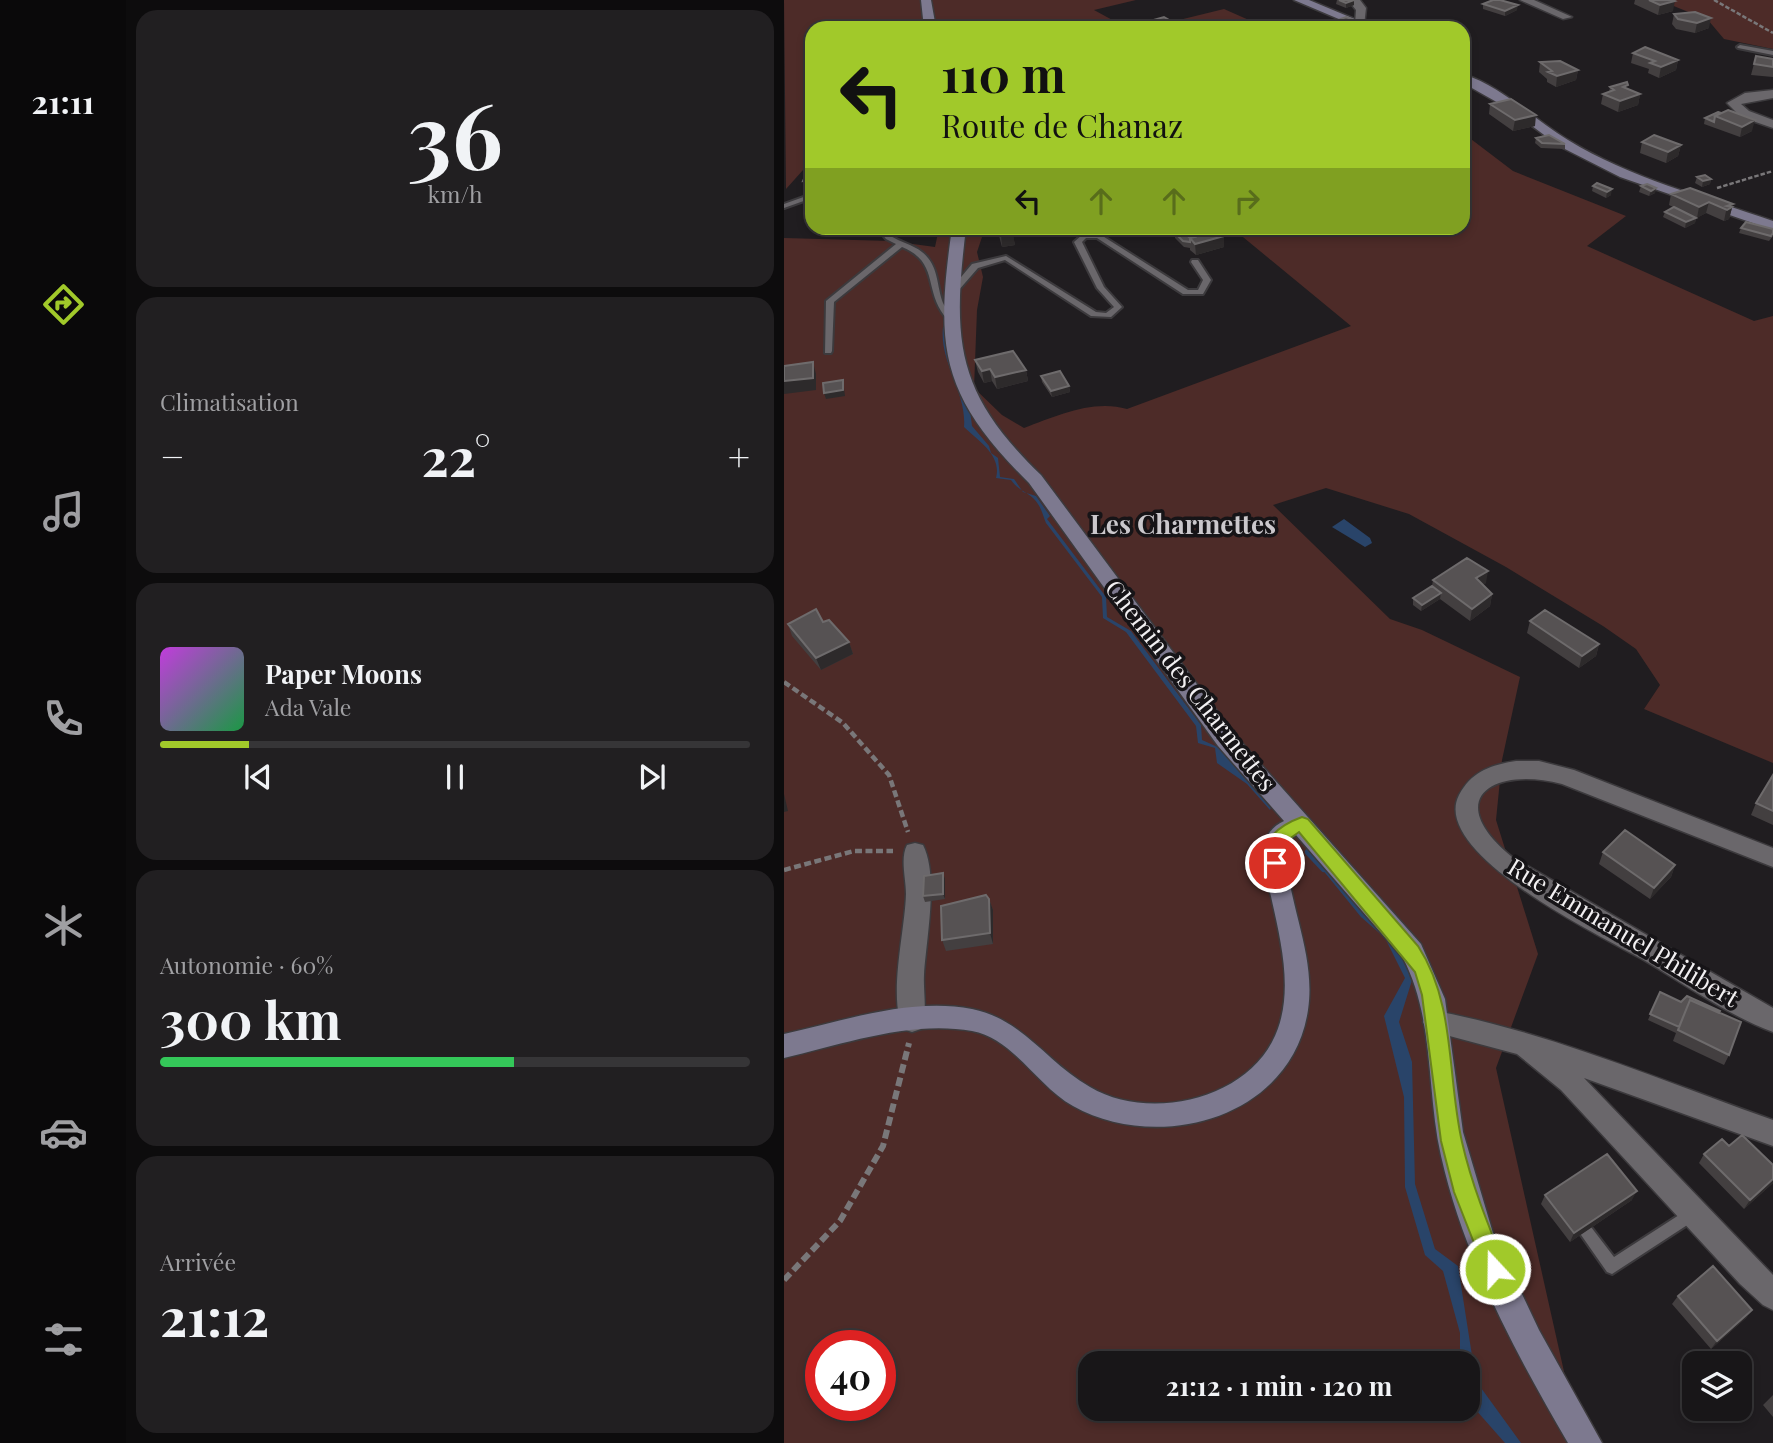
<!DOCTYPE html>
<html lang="fr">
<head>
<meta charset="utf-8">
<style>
	body { margin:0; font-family:"Playfair Display",serif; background:#211f21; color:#f1f3f6; height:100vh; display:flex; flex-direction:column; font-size:26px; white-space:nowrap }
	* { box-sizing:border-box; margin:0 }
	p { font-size:23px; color:#9f9fa2 }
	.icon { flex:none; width:38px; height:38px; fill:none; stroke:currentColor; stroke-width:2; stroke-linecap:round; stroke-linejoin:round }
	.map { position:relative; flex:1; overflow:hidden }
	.side { display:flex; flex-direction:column; gap:10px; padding:10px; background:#0d0c0d; width:658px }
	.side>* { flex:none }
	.hud { position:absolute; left:21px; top:21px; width:665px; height:214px; border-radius:21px; box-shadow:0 4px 10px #0003,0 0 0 2px #363537; background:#a1c92a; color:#111; overflow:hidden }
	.buttons { position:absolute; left:898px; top:1351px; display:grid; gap:14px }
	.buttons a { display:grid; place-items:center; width:70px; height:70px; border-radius:14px; background:#181618; box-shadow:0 4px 10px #0003,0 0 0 2px #363537; font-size:35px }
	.speed { position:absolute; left:21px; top:1330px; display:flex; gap:14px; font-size:35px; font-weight:700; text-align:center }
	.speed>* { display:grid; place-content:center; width:91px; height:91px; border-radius:50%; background:#181618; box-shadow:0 4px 10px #0003,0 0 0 2px #363537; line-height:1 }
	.speed .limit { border:10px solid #d22; background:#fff; color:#111 }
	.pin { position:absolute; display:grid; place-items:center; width:60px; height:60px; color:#fff; margin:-30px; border:4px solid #fff; border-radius:50%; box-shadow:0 2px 7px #0007 }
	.me { position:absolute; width:77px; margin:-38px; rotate:339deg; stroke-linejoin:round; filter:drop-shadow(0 0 5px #0008) }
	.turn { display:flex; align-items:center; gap:24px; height:147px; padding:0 21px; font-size:32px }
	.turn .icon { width:91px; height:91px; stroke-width:2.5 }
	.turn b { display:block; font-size:49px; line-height:60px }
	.lanes { display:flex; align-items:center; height:66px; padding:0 21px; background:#0003; justify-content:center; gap:35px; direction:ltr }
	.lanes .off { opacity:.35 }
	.big { font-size:52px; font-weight:700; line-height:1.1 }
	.side .widget { flex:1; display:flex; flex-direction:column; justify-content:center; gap:10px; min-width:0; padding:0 24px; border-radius:21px; background:#211f21 }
	.side .dial { align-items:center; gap:0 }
	.dial b { font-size:91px; line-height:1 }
	.song { display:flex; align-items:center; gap:21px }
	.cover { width:84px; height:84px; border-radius:10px; background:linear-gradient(135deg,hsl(290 70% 55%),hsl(140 70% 35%)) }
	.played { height:7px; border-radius:4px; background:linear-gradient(90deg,#a1c92a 15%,#363537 15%) }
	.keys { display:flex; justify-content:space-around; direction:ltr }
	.heat { display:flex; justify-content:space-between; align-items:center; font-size:38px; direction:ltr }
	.charge { height:10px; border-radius:5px; background:linear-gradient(90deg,#34c759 60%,#363537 0) }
	.trip { position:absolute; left:294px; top:1351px; width:402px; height:70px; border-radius:21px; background:#181618; box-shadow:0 4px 10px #0003,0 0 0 2px #363537; font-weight:700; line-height:70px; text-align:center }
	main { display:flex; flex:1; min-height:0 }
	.menu { display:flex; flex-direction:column; width:126px; justify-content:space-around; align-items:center; background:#0a090a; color:#9f9fa2 }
	.menu .icon { width:49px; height:49px }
	.menu .selected { color:#a1c92a }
	.menu b { font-size:32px; color:#f1f3f6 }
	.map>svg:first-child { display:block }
	.green { fill:#4d2b28; fill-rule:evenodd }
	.water { fill:#294469 }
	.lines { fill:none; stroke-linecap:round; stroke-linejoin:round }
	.stream { stroke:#294469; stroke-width:8 }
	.lane-casing { stroke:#3c3a3d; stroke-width:4 }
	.street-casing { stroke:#3c3a3d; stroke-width:3 }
	.secondary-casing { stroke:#3c3a3d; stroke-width:3 }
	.path-far2 { stroke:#797779; stroke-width:2.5; stroke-dasharray:4.5 2; stroke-linecap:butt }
	.path-far1 { stroke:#797779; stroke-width:4.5; stroke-dasharray:7 3.5; stroke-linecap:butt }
	.path { stroke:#797779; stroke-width:6; stroke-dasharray:9 4.5; stroke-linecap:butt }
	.lane { fill:#6a676b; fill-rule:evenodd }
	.street { fill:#6a676b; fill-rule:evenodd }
	.secondary { fill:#7d798f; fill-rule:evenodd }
	.wall { fill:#433f40 }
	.shaded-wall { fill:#2d2a2b }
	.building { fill:#565253; stroke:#6e6b6c; stroke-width:2 }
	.route { fill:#a1c92a; stroke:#69831b; stroke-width:2 }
	.labels { text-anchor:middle; stroke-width:7; stroke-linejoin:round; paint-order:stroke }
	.street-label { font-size:24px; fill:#f2f0f2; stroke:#161417 }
	.neighbourhood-label { font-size:26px; font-weight:bold; fill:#cbc8cc; stroke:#161417 }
</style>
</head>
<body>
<main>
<nav class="menu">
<b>21:11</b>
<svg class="icon selected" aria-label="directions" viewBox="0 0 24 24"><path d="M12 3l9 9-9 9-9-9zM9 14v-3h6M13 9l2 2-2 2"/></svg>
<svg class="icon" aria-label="music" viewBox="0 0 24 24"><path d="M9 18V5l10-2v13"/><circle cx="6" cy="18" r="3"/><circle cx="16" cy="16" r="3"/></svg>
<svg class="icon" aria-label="phone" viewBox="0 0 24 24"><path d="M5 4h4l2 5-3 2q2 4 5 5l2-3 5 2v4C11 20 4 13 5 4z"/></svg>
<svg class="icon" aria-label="climate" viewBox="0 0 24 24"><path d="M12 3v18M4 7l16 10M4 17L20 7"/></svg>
<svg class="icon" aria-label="car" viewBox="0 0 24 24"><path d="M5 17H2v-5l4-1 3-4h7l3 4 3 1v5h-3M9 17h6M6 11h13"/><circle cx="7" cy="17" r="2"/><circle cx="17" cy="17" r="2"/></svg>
<svg class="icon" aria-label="filters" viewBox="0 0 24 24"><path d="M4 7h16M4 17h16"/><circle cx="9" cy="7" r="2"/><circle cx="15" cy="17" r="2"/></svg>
</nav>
<section class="side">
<div class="widget dial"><b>36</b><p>km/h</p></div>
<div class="widget"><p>Climatisation</p>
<div class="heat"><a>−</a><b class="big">22°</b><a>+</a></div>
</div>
<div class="widget">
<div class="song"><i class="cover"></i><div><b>Paper Moons</b><p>Ada Vale</p></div></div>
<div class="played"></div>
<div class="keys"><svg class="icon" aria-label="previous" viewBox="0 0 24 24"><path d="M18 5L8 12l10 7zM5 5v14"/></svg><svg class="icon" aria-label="pause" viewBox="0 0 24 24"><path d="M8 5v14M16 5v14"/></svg><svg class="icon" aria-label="next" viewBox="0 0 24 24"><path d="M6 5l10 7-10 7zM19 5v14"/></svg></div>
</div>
<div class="widget"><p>Autonomie · 60%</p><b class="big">300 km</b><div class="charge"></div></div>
<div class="widget"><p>Arrivée</p><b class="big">21:12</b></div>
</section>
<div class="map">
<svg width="989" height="1443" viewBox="0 0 989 1443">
	<rect width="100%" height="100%" fill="#201d20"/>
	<path class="green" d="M0,0H352L310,10L343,28H28V160L2,189Z
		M875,0H989V49L940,39L924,20Z
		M440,9L483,28H403L391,21Z
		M679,133L729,171L842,216L803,246L970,321L989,316V763L860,709L876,685L852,649L819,626L722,567L625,514L542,488L489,505L606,619L638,630L736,677L718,760L712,820L754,954L712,1068L796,1443H0V238L107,241L151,247L155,228H201L193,252L199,277L193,310L190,388L218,415L240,428C272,416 309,399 343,409L567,326L448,228H679ZM37,1346H96V1405H37ZM306,1363H684V1409H306Z"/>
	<path class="water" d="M162,326L161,341L186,410L188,426L205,446L207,453L214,458L216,477L230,479L239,492L252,496L266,516L263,519L322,597L323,617L347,631L417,725L418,740C435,747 451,755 457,774L468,780L489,802L486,810L463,784L433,763L431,748L414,743L412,726L342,632L319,618L318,597L262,523C259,516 257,505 249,498C241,491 234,490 227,480L212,478C218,456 196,442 180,427C183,392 155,362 159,327Z
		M560,519L586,538L588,543L581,547L548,527Z
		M537,860L573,905L604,935L629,977L615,1022L628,1062L631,1184L651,1249L674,1266L692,1381L737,1443H721L684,1401V1363H676V1333L659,1271L641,1255L621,1187L620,1097L600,1016L621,978L601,938L577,917L533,863Z"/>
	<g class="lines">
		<path class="stream" d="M525,852L540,868"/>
		<defs>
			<path id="lane" d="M956,45L989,51V55L954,48L953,47Z
				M28,194V198L0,208V204Z
				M93,228H99C110,244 132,242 144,258C155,271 153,290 160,305C163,310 167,314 171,318L164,320C138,292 157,263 118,247L50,302L48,351L47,353H41L42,301L112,244L102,239Z
				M298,235H317L404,290H414L419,280L407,262L408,260H414L427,280L419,294H399L313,238H302L298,242L320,287L338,307L327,317L307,316L221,260L194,268L174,291L167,289L188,264L222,256L312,312L322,313L330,307L313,288L290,242Z
				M909,1206L914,1208L916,1213L914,1218L828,1274L823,1272L795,1232L797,1227L802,1225L807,1227L830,1257Z"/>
			<path id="street" d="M564,0H576L582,8L580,26L571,24L572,10Z
				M736,0H750L788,17L779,19Z
				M989,90V98L957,104L965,111L989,120V128L957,117L943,103L961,93Z
				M732,761H755L790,770L989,848V867L778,784C709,766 657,799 728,857L989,1008V1032C945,1016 899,983 858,959C818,937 645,853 675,795C688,771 707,765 732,761Z
				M131,843L139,845C155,876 142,940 140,975C139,992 144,1014 137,1029L128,1032L119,1029C104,996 121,931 122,894C122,879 116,858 123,845Z
				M652,1011C767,1033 878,1081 989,1120V1146L800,1078L989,1275V1310L979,1305L956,1284L777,1090L733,1054L643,1030L639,1022L643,1014Z"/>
			<path id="secondary" d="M137,0H147L152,28H140Z
				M510,0H525L592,28H576Z
				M679,74C719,87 749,119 784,140C846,178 920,197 989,221V230L836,177L775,146L725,109L679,83Z
				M168,228H182C168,342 172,393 257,475L450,734L637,944L661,999L679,1132L709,1233L755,1330L818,1443H784C732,1354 680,1258 657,1156C642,1090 651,1020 619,958L512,835L504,841L502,854C505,907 532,956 524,1010C508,1118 375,1154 289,1106C253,1086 230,1039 188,1031C127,1020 59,1044 0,1058V1034C59,1021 127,997 188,1009C239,1019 263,1063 306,1087C363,1121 457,1101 488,1042C511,999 498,946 488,901C485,886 479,871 479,855C479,840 486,827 500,821L434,746L245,483C156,395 151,348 168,228Z"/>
		</defs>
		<use href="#lane" class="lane-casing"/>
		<use href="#street" class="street-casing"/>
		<use href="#secondary" class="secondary-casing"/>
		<path class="path-far2" d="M930,0L989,33
			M933,188L989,171"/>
		<path class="path-far1" d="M0,682L59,723L105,775L124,832
			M0,870L70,851H109"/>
		<path class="path" d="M0,1280L56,1221L99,1146L125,1043"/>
		<use href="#lane" class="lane"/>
		<use href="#street" class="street"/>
		<use href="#secondary" class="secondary"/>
	</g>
	<path class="wall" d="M553,0H570V5L562,8L552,4Z
		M851,0H889V11L874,15L850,4Z
		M699,4L733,10L721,16L699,9Z
		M890,14L925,28L911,33L892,29L888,24Z
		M554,20L578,28H562L554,25Z
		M362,22L395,28H363L362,27Z
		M849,53L894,60L892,70L875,78L864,73L865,69L847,63Z
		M972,56L989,59V77L967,75Z
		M756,62L794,70L792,80L772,87L763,82V79L755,72Z
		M826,87L843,89L856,94L854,105L834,112L817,104L819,94L825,92Z
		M706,104L751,126L729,131L705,114Z
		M934,112L968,131L956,137L920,124L921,118Z
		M752,138L781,144V149L757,148L751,143Z
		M858,142L897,145L894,156L882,163L856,153Z
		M28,161V192H22L19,181Z
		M913,177L927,179L926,184L918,187L911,183Z
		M813,183L827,195L822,198L808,191L809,186Z
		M857,186L872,188L871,193L865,196L855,192Z
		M887,194L949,204L945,219L940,221L922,213L912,218L911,223L901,228L879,217L881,212L889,207L885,205Z
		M104,228H127L126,229H105Z
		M191,228H227L231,245L218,247L213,228L193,231Z
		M398,228H431L440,247L412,255L406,250V248L400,247L391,238V233L398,231Z
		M957,228L989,236L985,241L955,233Z
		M191,360L242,370L244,381L213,389L208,381L200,383L194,372Z
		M257,376L285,386L286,392L268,397L258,382Z
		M649,580L702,583L699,584L708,594L706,606L686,621L656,599L637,611L629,605V598L648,586Z
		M746,621L815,644L812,656L795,668L743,633Z
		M39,622L65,642L69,654L37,670L8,636L4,624Z
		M989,775V825L967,815L972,803Z
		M819,852L891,865L887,877L866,899L815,864Z
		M161,879V899L141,902L139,896Z
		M205,899L209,910V944L162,951L158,940Z
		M876,992L897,1002L935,1013L945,1055L940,1065L889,1041L892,1033L864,1020Z
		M945,1146L989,1183L960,1209L915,1163L920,1154Z
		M761,1195L848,1200L786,1242L757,1204Z
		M894,1296L968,1310L962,1318L927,1349L888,1304Z
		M989,1395V1417L979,1405Z"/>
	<path class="shaded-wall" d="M570,0V5L562,8V3Z
		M891,1L889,11L874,15L876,5Z
		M734,5L733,10L721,16V11Z
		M927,18L925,28L911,33L913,23Z
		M578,23V28H570V26Z
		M394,25L395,28H380Z
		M894,60L892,70L875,78L877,67Z
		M794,70L792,80L772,87L773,76Z
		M856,94L854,105L834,112L836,101Z
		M752,115L751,126L729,131L731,120Z
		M971,120L968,131L956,137L958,127Z
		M897,145L894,156L882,163L884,152Z
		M927,179L926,184L918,187L919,181Z
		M872,188L871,193L865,196L867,191Z
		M828,189L827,195L822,198L823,192Z
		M925,202L922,213L913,218L915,207Z
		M949,204L945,219L940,221L943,206Z
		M912,218L911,223L901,228L902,222Z
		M192,228H213L193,231Z
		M229,234L231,245L218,247L217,235Z
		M440,236V247L412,255L411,244Z
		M29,362L32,374V390L0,394V381Z
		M206,369L208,381L200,383L198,371Z
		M242,370L244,381L213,389L211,377Z
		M59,380L61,396L42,399L40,393Z
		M285,386L286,392L268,397L267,391Z
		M704,571L702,583L691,590L692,578Z
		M657,593L656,599L637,611L638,605Z
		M708,594L706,606L686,621L688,609Z
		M65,642L69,654L37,670L32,658Z
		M815,644L812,656L795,668L798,656Z
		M0,794L4,811L0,812Z
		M891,865L887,877L866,899L870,888Z
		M159,873L161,879V899L159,894Z
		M205,899L209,910V944L206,933Z
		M989,1179V1183L960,1209L966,1200Z
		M853,1191L848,1200L786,1242L790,1233Z
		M968,1310L962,1318L927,1349L933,1341Z"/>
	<path class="building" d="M555,0H570L562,3Z
		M709,0H716L734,5L721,11L699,4Z
		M865,0H889L891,1L876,5Z
		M911,12L927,18L913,23L894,19L890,14Z
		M380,17L394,25L380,28H372L362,22Z
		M562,17L578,23L570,26L554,20Z
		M861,47L894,60L877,67L866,63L871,61L849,53Z
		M972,56L989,59V67L970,64Z
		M776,61L794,70L773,76L764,72L768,71L756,62Z
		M843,82L844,85L839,87L856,94L836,101L819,94L830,90L826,87Z
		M727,99L752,115L731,120L706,104Z
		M944,110L971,120L958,127L931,116Z
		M934,112L937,113L931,116L930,122L921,118Z
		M765,135L781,144L758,143L752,138Z
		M870,135L897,145L884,152L858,142Z
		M28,161V180L19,181Z
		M921,175L927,179L919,181L913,177Z
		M813,183L828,189L823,192L809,186Z
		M863,184L872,188L867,191L857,186Z
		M906,188L949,204L943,206L948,207L943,210L925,202L915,207L887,194Z
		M890,207L912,218L902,222L881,212Z
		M962,222L989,229V233L987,236L957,228Z
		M214,228H227L229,234L217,235Z
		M400,228H431L440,236L411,244L406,238L411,237Z
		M398,231L406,238V242L399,241L391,233Z
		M229,351L242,370L211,377L206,369L198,371L191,360Z
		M29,362V378L0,381V366Z
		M276,371L285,386L267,391L257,376Z
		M59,380V390L40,393L39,383Z
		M683,558L704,571L692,578L708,594L688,609L649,580Z
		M648,586L657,593L638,605L629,598Z
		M32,609L39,622L45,620L65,642L32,658L4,624Z
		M761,610L815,644L798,656L746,621Z
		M989,775V811L972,803Z
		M841,830L891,865L870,888L819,852Z
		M159,873V894L139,896L140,876Z
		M202,895L205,899L206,933L158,940L157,906Z
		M876,992L897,1002L903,996L936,1011L935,1013L906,1000L895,1027L866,1014Z
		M906,1000L957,1022L945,1055L894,1030Z
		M958,1135L989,1165V1179L966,1200L920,1154L938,1139L945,1146Z
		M823,1154L853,1191L790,1233L761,1195Z
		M929,1266L968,1310L933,1341L894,1296Z"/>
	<path class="route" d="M518,817L524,819L634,946C672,1004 663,1077 678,1142C688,1186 705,1227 722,1269L719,1276L711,1280L703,1276L670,1192L657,1141L638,995L631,972L515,832L501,842L497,868H485C472,841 496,825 518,817Z"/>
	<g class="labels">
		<g class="street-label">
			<text transform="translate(406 686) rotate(52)" y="8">Chemin des Charmettes</text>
			<text transform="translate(839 933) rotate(31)" y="8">Rue Emmanuel Philibert</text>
		</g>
		<g class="neighbourhood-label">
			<text x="399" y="534">Les Charmettes</text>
		</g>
	</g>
</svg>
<div class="buttons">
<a><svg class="icon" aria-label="layers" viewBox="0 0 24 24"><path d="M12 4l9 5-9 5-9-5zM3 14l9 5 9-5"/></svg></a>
</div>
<div class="speed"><div class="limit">40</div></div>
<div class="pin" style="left:491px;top:863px;background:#d93025"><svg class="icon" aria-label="arrive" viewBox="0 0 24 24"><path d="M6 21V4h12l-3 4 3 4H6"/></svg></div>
<svg class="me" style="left:711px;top:1269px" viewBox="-20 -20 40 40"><circle r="17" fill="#a1c92a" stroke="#fff" stroke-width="3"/><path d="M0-11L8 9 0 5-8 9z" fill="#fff"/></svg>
<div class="trip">21:12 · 1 min · 120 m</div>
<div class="hud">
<div class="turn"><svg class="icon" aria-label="left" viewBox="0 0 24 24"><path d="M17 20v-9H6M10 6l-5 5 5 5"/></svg><div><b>110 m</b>Route de Chanaz</div></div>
<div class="lanes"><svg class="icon" aria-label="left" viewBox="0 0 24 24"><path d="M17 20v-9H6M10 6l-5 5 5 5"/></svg><svg class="icon off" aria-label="ahead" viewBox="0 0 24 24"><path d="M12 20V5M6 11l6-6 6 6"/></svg><svg class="icon off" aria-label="ahead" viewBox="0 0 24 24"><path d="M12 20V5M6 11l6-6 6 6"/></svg><svg class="icon off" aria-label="right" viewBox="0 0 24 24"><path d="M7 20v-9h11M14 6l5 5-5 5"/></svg></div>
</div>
</div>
</main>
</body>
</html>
